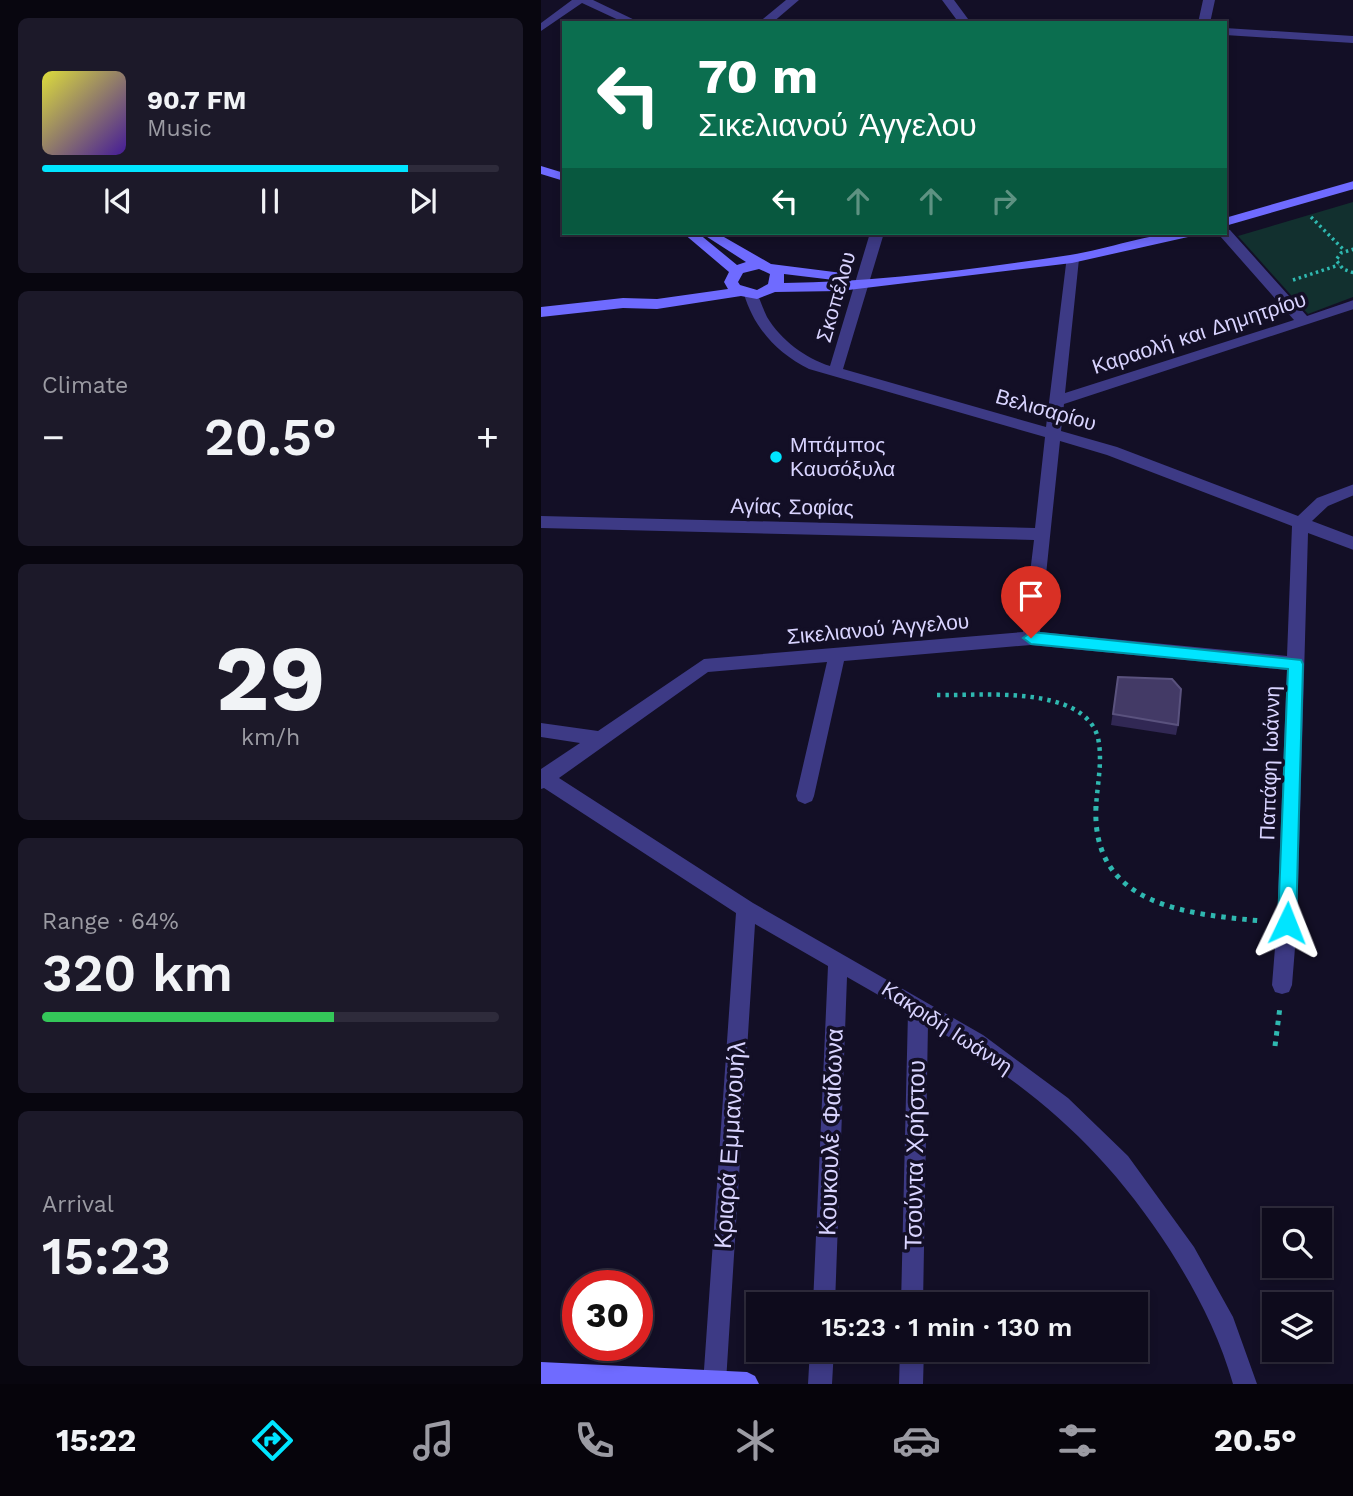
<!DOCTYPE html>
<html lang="en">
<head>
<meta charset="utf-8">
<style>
	body { margin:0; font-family:"Work Sans",sans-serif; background:#1c1929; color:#f1f3f6; height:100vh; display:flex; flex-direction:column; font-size:26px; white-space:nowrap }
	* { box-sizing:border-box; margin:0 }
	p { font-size:23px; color:#9b9ba3 }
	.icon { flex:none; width:38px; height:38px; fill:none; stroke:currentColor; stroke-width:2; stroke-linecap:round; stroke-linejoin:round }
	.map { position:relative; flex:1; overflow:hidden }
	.sheet { display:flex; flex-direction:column; gap:18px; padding:18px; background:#08060f; width:541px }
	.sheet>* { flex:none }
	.guide { position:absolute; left:21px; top:21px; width:665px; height:214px; border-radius:0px; box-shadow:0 4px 10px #0003,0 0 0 2px #2e2b3b; background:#0b6e4f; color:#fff; overflow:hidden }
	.fabs { position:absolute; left:721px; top:1208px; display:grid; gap:14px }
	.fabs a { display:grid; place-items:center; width:70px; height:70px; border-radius:0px; background:#0e0b1c; box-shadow:0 4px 10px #0003,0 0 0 2px #2e2b3b; font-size:35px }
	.speed { position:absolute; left:21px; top:1270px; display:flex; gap:14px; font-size:35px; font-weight:700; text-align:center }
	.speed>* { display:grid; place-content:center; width:91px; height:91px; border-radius:50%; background:#0e0b1c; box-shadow:0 4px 10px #0003,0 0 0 2px #2e2b3b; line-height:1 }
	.speed .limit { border:10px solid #d22; background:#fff; color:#111 }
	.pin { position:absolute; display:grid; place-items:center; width:60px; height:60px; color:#fff; margin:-72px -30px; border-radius:50% 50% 50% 0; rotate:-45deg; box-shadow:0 0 7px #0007 }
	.pin .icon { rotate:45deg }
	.me { position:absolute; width:77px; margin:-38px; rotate:2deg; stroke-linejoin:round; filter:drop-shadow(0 0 5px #0008) }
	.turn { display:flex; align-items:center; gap:24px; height:147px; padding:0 21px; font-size:32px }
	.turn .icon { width:91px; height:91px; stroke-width:2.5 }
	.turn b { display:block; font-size:49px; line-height:60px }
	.lanes { display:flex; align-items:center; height:66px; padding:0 21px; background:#0003; justify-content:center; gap:35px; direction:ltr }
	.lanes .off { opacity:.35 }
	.big { font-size:52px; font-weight:600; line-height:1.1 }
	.sheet .tile { flex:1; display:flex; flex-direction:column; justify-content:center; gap:10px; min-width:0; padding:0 24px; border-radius:10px; background:#1c1929 }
	.sheet .dial { align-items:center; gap:0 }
	.dial b { font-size:91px; line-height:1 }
	.song { display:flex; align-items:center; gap:21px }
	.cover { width:84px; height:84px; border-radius:10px; background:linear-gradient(135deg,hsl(60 70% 55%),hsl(260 70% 35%)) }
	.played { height:7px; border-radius:4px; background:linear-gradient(90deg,#00e5ff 80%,#2e2b3b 80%) }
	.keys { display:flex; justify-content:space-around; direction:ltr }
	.heat { display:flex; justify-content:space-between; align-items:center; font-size:38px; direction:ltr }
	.charge { height:10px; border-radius:5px; background:linear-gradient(90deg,#34c759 64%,#2e2b3b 0) }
	.trip { position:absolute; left:205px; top:1292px; width:402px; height:70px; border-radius:0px; background:#0e0b1c; box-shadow:0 4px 10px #0003,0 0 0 2px #2e2b3b; font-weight:600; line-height:70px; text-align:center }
	.tabs { display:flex; height:112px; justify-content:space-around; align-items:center; background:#06040b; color:#9b9ba3 }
	.tabs .icon { width:49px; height:49px }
	.tabs .current { color:#00e5ff }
	.tabs b { font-size:32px; color:#f1f3f6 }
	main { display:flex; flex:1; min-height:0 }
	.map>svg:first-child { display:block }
	.green { fill:#12302f }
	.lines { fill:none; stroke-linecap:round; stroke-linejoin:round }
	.path-far2 { stroke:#2fb8b0; stroke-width:3.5; stroke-dasharray:2.5 3.5; stroke-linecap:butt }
	.path-far1 { stroke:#2fb8b0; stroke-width:4.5; stroke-dasharray:3.5 5; stroke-linecap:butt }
	.path { stroke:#2fb8b0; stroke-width:5; stroke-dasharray:4.5 6; stroke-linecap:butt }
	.street { fill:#3d3a85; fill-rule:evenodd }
	.secondary { fill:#6f6bff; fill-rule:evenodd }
	.wall { fill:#312854 }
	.building { fill:#433a66; stroke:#5a527e; stroke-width:2 }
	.route { fill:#00e5ff; stroke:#0095a6; stroke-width:2 }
	.poi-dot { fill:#00e5ff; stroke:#130f26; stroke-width:2.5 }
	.labels { text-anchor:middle; stroke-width:7; stroke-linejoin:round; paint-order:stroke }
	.street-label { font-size:21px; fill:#d9d4ff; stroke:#130f26 }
	.poi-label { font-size:21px; fill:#d9d4ff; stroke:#130f26; text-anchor:start }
	.near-street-label { font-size:24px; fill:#d9d4ff; stroke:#130f26 }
</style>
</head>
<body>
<main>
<section class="sheet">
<div class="tile">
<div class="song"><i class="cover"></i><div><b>90.7 FM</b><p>Music</p></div></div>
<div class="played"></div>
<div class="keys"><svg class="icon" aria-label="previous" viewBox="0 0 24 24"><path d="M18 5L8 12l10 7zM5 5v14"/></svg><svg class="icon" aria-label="pause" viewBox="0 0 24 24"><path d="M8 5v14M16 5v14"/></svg><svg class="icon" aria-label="next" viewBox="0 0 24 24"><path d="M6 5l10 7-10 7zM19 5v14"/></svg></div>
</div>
<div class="tile"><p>Climate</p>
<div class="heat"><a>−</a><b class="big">20.5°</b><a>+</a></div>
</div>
<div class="tile dial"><b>29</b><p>km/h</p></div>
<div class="tile"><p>Range · 64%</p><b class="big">320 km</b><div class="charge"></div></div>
<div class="tile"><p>Arrival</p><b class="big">15:23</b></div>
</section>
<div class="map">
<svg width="813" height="1384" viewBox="0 0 813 1384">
	<rect width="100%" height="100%" fill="#130f26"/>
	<path class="green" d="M812,202V297L767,314L697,236Z"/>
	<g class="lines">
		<path class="path-far2" d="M770,217L804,251
			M813,249L800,253L795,260L802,269L813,273
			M752,280L798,265"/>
		<path class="path-far1" d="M396,695C439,696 543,684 557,738C562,761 556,785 555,808"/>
		<path class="path" d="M555,806C550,906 645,914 721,921
			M734,1046L739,1007"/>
		<path class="street" d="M31,0H52L100,23H84L41,3L0,31V23Z
			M245,0H258L231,23H217Z
			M401,0H413L430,23H418Z
			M662,0H674L669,23H657Z
			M684,28L813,36V43L684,35Z
			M684,229L689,230L766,316L813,300V309L523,404L520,431L576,447L757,516L776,498L813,484V495L787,506L771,521L813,537V550L767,533L756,923L751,985L748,992L741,994L734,992L731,985L736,923L746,670L490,645L303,661L273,796L271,801L264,804L257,801L255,796L286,662L167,672L18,778L212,903L442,1035L527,1098L587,1156L653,1247L692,1317L716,1384H692C678,1335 656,1293 629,1250C561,1145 492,1089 387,1024L382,1304H360L367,1012L306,977L294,1304H272L287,966L214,924L185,1382L162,1384L195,913L3,788L0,789V769L39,743L0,737V723L57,731L163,659L482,632L493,540L0,528V516L494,528L504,437L268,369C236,353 213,328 203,294L205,291H215C219,299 222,309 226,317C240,340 264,358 289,366L329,233H343L302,369L505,427L526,256H536L538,259L524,393L753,320L679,236L677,233H684ZM519,441L566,455L751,526L746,656L499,632Z
			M269,1349H293L291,1384H267Z
			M359,1349H383L382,1384H358Z"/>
		<path class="secondary" d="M0,166L23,173V181L0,174Z
			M813,181V189L684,226V218Z
			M142,233H157L196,265L205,262L160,233H176L230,264L301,273L308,277L301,281L243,274V283C338,282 434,269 529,255C570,249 611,231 654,233L647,237L531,263L299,291L234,292L216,299L200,296L116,309L82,308L0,317V307L82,298L116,299L187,289L183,282L188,272ZM218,269L229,274L227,284L216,290L199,285L197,282L202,273Z
			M0,1362L206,1372L214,1376L218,1384H0Z"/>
	</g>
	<path class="wall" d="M577,677L637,725L635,735L570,725Z"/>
	<path class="building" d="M577,677L631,679L640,689L637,725L572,714Z"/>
	<path class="route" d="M490,632L760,660L762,664L755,923L752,929L746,931L740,929L737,923L747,669L490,644L482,638Z"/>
	<circle class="poi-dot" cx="235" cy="457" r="7"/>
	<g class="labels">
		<g class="street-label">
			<text transform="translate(295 297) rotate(-74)" y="7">Σκοπέλου</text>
			<text transform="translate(658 333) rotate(-18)" y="7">Καραολή και Δημητρίου</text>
			<text transform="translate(505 410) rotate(16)" y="7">Βελισαρίου</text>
			<text transform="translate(251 507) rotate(1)" y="7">Αγίας Σοφίας</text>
			<text transform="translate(337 629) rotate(-5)" y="7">Σικελιανού Άγγελου</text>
			<text transform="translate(729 763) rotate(-88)" y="7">Παπάφη Ιωάννη</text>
			<text transform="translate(406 1028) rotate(33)" y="7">Κακριδή Ιωάννη</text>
		</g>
		<g class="poi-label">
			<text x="249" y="452">Μπάμπος<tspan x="249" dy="24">Καυσόξυλα</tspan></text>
		</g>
		<g class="near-street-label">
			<text transform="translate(290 1132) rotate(-88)" y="8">Κουκουλέ Φαίδωνα</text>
			<text transform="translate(189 1145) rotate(-86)" y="8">Κριαρά Εμμανουήλ</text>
			<text transform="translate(374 1155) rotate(-89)" y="8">Τσούντα Χρήστου</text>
		</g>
	</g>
</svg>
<div class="fabs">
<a><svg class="icon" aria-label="search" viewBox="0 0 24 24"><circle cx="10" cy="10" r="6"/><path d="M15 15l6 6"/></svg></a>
<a><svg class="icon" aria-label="layers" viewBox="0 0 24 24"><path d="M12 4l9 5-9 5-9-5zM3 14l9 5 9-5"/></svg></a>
</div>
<div class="speed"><div class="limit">30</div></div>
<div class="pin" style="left:490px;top:638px;background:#d93025"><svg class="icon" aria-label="arrive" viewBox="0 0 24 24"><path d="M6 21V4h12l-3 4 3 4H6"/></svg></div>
<svg class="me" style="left:746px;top:923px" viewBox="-20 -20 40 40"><path d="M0-17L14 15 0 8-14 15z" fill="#00e5ff" stroke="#fff" stroke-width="4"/></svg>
<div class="trip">15:23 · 1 min · 130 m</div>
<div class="guide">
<div class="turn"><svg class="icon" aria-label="left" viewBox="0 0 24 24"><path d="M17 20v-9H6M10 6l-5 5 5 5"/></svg><div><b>70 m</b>Σικελιανού Άγγελου</div></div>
<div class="lanes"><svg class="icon" aria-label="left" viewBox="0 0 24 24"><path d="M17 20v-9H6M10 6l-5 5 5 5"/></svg><svg class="icon off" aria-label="ahead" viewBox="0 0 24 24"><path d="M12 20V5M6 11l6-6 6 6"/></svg><svg class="icon off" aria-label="ahead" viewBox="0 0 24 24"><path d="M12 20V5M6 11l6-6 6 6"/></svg><svg class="icon off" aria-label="right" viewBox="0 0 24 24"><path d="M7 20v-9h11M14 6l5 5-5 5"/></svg></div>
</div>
</div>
</main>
<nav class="tabs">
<b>15:22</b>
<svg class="icon current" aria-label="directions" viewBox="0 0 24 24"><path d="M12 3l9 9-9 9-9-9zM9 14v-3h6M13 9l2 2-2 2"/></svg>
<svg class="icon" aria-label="music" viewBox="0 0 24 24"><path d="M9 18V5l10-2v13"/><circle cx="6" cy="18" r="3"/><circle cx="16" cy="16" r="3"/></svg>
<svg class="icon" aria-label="phone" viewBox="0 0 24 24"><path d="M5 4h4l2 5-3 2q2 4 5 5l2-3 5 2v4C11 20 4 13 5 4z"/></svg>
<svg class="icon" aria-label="climate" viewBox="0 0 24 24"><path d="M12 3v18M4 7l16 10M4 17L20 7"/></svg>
<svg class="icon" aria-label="car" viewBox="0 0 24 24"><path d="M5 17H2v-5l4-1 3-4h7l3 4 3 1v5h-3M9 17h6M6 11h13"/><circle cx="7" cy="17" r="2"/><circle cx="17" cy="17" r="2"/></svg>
<svg class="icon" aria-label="filters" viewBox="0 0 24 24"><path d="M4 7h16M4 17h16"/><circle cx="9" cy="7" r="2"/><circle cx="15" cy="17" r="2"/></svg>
<b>20.5°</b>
</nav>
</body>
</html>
